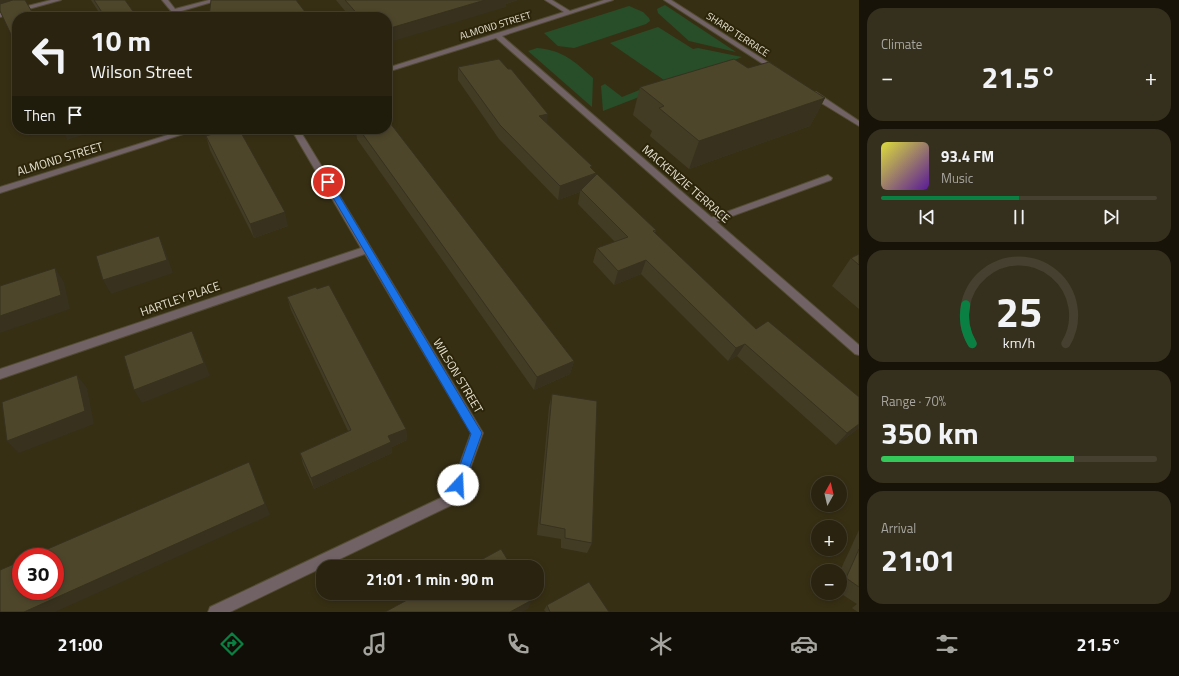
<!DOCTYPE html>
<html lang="en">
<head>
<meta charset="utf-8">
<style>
	body { margin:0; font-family:"Titillium Web",sans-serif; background:#352f1d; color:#f1f3f6; height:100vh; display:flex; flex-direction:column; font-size:15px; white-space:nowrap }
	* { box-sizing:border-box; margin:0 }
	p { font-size:13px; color:#a5a49e }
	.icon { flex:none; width:22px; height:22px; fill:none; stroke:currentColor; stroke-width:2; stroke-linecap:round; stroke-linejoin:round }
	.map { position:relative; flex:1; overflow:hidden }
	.drawer { display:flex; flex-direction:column; gap:8px; padding:8px; background:#171308; width:320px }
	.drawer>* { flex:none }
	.guide { position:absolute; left:12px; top:12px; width:380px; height:122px; border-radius:16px; box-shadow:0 2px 6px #0003,0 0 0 1px #45402f; background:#29230f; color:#f1f3f6; overflow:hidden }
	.needle { width:26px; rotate:8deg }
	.tools { position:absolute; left:811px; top:476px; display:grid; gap:8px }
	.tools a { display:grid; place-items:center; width:36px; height:36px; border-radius:50%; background:#29230f; box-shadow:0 2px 6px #0003,0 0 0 1px #45402f; font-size:20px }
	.speed { position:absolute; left:12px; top:548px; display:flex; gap:8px; font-size:20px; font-weight:700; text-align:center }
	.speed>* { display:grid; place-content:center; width:52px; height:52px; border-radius:50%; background:#29230f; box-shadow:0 2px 6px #0003,0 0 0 1px #45402f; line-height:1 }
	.speed .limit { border:6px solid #d22; background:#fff; color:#111 }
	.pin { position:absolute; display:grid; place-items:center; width:34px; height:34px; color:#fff; margin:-17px; border:2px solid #fff; border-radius:50%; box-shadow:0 1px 4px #0007 }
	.me { position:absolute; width:44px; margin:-22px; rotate:20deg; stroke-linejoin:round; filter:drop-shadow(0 0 3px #0008) }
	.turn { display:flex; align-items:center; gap:14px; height:84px; padding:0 12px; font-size:18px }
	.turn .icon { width:52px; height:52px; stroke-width:2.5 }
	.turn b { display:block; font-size:28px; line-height:34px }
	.then { display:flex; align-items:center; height:38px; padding:0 12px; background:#0003; gap:8px; font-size:15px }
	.big { font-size:30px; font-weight:700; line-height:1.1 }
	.drawer .tile { flex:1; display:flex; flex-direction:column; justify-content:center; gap:6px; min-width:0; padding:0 14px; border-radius:16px; background:#352f1d }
	.drawer .dial { align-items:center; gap:0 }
	.dial svg { height:104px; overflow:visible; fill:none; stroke:#45402f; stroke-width:7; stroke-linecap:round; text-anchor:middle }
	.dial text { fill:#f1f3f6; stroke:none }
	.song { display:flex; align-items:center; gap:12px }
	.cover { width:48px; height:48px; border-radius:6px; background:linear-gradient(135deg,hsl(60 70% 55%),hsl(270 70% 35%)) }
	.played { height:4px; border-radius:2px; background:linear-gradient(90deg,#0b8043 50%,#45402f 50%) }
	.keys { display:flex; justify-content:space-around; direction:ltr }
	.heat { display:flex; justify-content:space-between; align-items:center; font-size:22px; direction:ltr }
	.charge { height:6px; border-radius:3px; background:linear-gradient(90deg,#34c759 70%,#45402f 0) }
	.trip { position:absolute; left:316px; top:560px; width:228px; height:40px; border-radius:16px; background:#29230f; box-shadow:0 2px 6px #0003,0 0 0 1px #45402f; font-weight:700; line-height:40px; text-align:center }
	.tab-bar { display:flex; height:64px; justify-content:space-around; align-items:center; background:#100e06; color:#a5a49e }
	.tab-bar .icon { width:28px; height:28px }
	.tab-bar .active { color:#0b8043 }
	.tab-bar b { font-size:18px; color:#f1f3f6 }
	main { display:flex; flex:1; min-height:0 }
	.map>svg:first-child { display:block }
	.green { fill:#274e28 }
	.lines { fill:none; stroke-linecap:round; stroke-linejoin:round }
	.lane-casing { stroke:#534b32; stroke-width:2 }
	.street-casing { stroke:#534b32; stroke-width:2 }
	.lane { fill:#716265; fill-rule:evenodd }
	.street { fill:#716265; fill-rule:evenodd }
	.wall { fill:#433c25 }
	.shaded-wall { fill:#37311e }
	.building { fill:#4e462b; stroke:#37311e }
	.route { fill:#1a73e8; stroke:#114b97 }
	.labels { text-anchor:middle; stroke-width:4; stroke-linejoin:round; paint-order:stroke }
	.far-street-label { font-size:10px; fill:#e5e0d0; stroke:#2d250a }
	.street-label { font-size:12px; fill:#e5e0d0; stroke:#2d250a }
</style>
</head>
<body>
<main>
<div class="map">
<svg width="859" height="612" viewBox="0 0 859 612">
	<rect width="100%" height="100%" fill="#372f14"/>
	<path class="green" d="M665,5L736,52L689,41L658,13L657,9Z
		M629,6L643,12L649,18L650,21L646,24L574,48L558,46L544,33Z
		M658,27L693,49L698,48L742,57L603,111L601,86L605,84L622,97L664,80L610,43Z
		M537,48C563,50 575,62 593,78L592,107L528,51Z"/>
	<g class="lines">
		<defs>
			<path id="lane" d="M828,175L832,178L831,180L713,223H707L706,221L707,219Z"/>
			<path id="street" d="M51,0H61L0,17V13Z
				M162,0H168L175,9L209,0H219L178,12L182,17H176Z
				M545,0H552L570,11L604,0H613L502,36L859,345V355L855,354L496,38L387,72V68L564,12Z
				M664,0H671L780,70L774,71Z
				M810,92H816L859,121V126L810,96Z
				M187,129H199L0,193V187Z
				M291,129H299L483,433L458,502L230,612H208L210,607L449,494L471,433L365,254L0,379V369L361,248Z"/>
		</defs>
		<use href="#lane" class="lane-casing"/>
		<use href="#street" class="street-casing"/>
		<use href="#lane" class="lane"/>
		<use href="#street" class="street"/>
	</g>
	<path class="wall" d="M91,0H125L137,17H102Z
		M336,0H518L506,4V7L387,17H350Z
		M458,67L547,124L596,173V175L656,230L655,233L756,329L859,397V428L836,445L737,356L728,361L641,274L614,285L593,262L597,248L615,242L578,204L580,192L558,200L499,139L458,80Z
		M748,68L825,98L810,126L689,169L650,136L652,131L633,115L640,87Z
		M356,129H387L574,361L570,374L534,390L357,139Z
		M206,136L288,226L254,238L210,150Z
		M859,254V309L832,286L851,258Z
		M317,289L406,429L407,440L392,447V453L314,489L303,464L300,453L348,431L291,310L287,297Z
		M552,394L592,543L587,553L561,548V539L537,535L549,407Z
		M859,530V612H858L852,608L857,604L840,593V571Z
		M547,605L609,612H546L544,610Z"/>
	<path class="shaded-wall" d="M0,0H25L0,11Z
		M485,0H518L506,4V7L387,43V29Z
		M825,98L810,126L689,169L699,141Z
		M548,114L546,128L539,116Z
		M62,129H100V130L67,140Z
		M592,166L590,176L596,173L593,187L581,190L580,192L558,200L560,186L590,167Z
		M285,212L288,226L254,238L250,224Z
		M159,236L165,250L173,273L111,294L103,280Z
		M646,260L641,274L614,285L618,271Z
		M55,268L64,282L70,309L0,333V316Z
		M192,331L198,344L210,376L142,403L134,390Z
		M745,344L737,356L728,361L736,348Z
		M574,361L570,374L534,390L537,377Z
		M77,375L87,388L94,424L19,453L7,441Z
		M859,424V428L836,445L847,433Z
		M406,429L407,440L392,447V453L314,489L311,478L388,436Z
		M249,462L254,473L270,515L55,612H24Z
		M532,600L528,609L522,612H510Z"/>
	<path class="building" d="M13,0H25L35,17H17V45H16L0,11V4Z
		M94,0H125L137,17H105Z
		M211,0H296L309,17H209Z
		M345,0H485L387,29V17H360Z
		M499,59L508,69H511L548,114L539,116L592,166L590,167L596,173L560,186L500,125L458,67Z
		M734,59L748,68L769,62L825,98L699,141L659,108L664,106L640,87Z
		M387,119L574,361L537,377L359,129H387Z
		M229,129H239L285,212L250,224L206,136Z
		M597,174L656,230L653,231L756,329L768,321L859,397V424L847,433L745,344L736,348L646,260L618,271L597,248L628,237L581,190Z
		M159,236L167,260L103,280L96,256Z
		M859,254V265L851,258Z
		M55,268L61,295L0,316V286Z
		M329,285L406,429L388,436L391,442L311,478L300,453L351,430L287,297L316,287L317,289Z
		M192,331L204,363L134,390L124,356Z
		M77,375L85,411L7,441L2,402Z
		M552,394L597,401L592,543L565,538V529L540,524Z
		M249,462L265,504L24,612H0V570L21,561V591H55V557H29Z
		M501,549L512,567H468Z
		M859,549V587L846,578Z
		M589,582L609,612H550L547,605Z
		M420,593H528L532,600L510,612H385Z"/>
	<path class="route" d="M328,180L331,182L482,433L462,489L458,490L455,489L453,485L471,434L324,182Z"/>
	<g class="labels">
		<g class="far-street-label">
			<text transform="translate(495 25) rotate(-17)" y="4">ALMOND STREET</text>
			<text transform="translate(738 34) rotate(33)" y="4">SHARP TERRACE</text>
		</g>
		<g class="street-label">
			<text transform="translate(60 159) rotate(-17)" y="4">ALMOND STREET</text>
			<text transform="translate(686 184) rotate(41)" y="4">MACKENZIE TERRACE</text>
			<text transform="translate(180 299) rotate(-19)" y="4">HARTLEY PLACE</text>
			<text transform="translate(458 376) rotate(59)" y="4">WILSON STREET</text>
		</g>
	</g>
</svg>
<div class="tools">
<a><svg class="needle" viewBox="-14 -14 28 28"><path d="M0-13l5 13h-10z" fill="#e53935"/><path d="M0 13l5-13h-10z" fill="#a5a49e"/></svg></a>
<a>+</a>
<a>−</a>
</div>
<div class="speed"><div class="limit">30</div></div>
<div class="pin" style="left:328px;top:182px;background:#d93025"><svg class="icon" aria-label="arrive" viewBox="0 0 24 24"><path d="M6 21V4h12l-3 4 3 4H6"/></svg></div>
<svg class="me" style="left:458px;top:485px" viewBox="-20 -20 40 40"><circle r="19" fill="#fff"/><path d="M0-13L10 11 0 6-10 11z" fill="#1a73e8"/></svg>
<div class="trip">21:01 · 1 min · 90 m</div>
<div class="guide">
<div class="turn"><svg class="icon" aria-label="left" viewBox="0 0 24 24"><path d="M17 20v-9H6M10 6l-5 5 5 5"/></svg><div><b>10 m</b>Wilson Street</div></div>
<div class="then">Then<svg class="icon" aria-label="arrive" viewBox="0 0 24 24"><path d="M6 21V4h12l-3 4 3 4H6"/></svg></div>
</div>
</div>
<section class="drawer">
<div class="tile"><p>Climate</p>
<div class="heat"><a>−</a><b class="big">21.5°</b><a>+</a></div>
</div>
<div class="tile">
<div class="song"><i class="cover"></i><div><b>93.4 FM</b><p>Music</p></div></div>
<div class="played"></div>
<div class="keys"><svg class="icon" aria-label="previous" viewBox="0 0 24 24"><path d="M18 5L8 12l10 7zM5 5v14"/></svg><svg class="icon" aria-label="pause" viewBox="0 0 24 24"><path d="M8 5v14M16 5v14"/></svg><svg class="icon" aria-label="next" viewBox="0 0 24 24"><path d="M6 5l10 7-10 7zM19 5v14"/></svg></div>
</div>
<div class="tile dial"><svg viewBox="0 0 100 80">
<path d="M14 69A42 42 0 1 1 86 69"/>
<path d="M14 69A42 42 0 0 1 9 39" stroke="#0b8043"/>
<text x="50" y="56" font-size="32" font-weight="700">25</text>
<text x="50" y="72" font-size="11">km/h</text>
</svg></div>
<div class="tile"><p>Range · 70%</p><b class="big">350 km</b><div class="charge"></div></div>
<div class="tile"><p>Arrival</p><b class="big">21:01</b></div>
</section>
</main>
<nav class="tab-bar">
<b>21:00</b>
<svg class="icon active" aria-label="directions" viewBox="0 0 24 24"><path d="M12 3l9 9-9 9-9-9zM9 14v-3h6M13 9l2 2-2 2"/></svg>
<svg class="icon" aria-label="music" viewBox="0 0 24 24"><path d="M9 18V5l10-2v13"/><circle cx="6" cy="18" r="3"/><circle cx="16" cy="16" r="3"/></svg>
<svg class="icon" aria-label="phone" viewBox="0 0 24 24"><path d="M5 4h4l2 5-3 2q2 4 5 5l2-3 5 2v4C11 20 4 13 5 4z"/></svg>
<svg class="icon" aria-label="climate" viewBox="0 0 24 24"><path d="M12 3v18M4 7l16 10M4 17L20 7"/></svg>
<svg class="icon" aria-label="car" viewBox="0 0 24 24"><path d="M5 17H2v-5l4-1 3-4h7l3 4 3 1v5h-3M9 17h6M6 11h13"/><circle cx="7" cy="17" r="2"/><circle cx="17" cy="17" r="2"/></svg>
<svg class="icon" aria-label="filters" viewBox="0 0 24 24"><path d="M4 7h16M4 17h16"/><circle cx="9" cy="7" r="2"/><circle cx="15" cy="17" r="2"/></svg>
<b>21.5°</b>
</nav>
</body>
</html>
